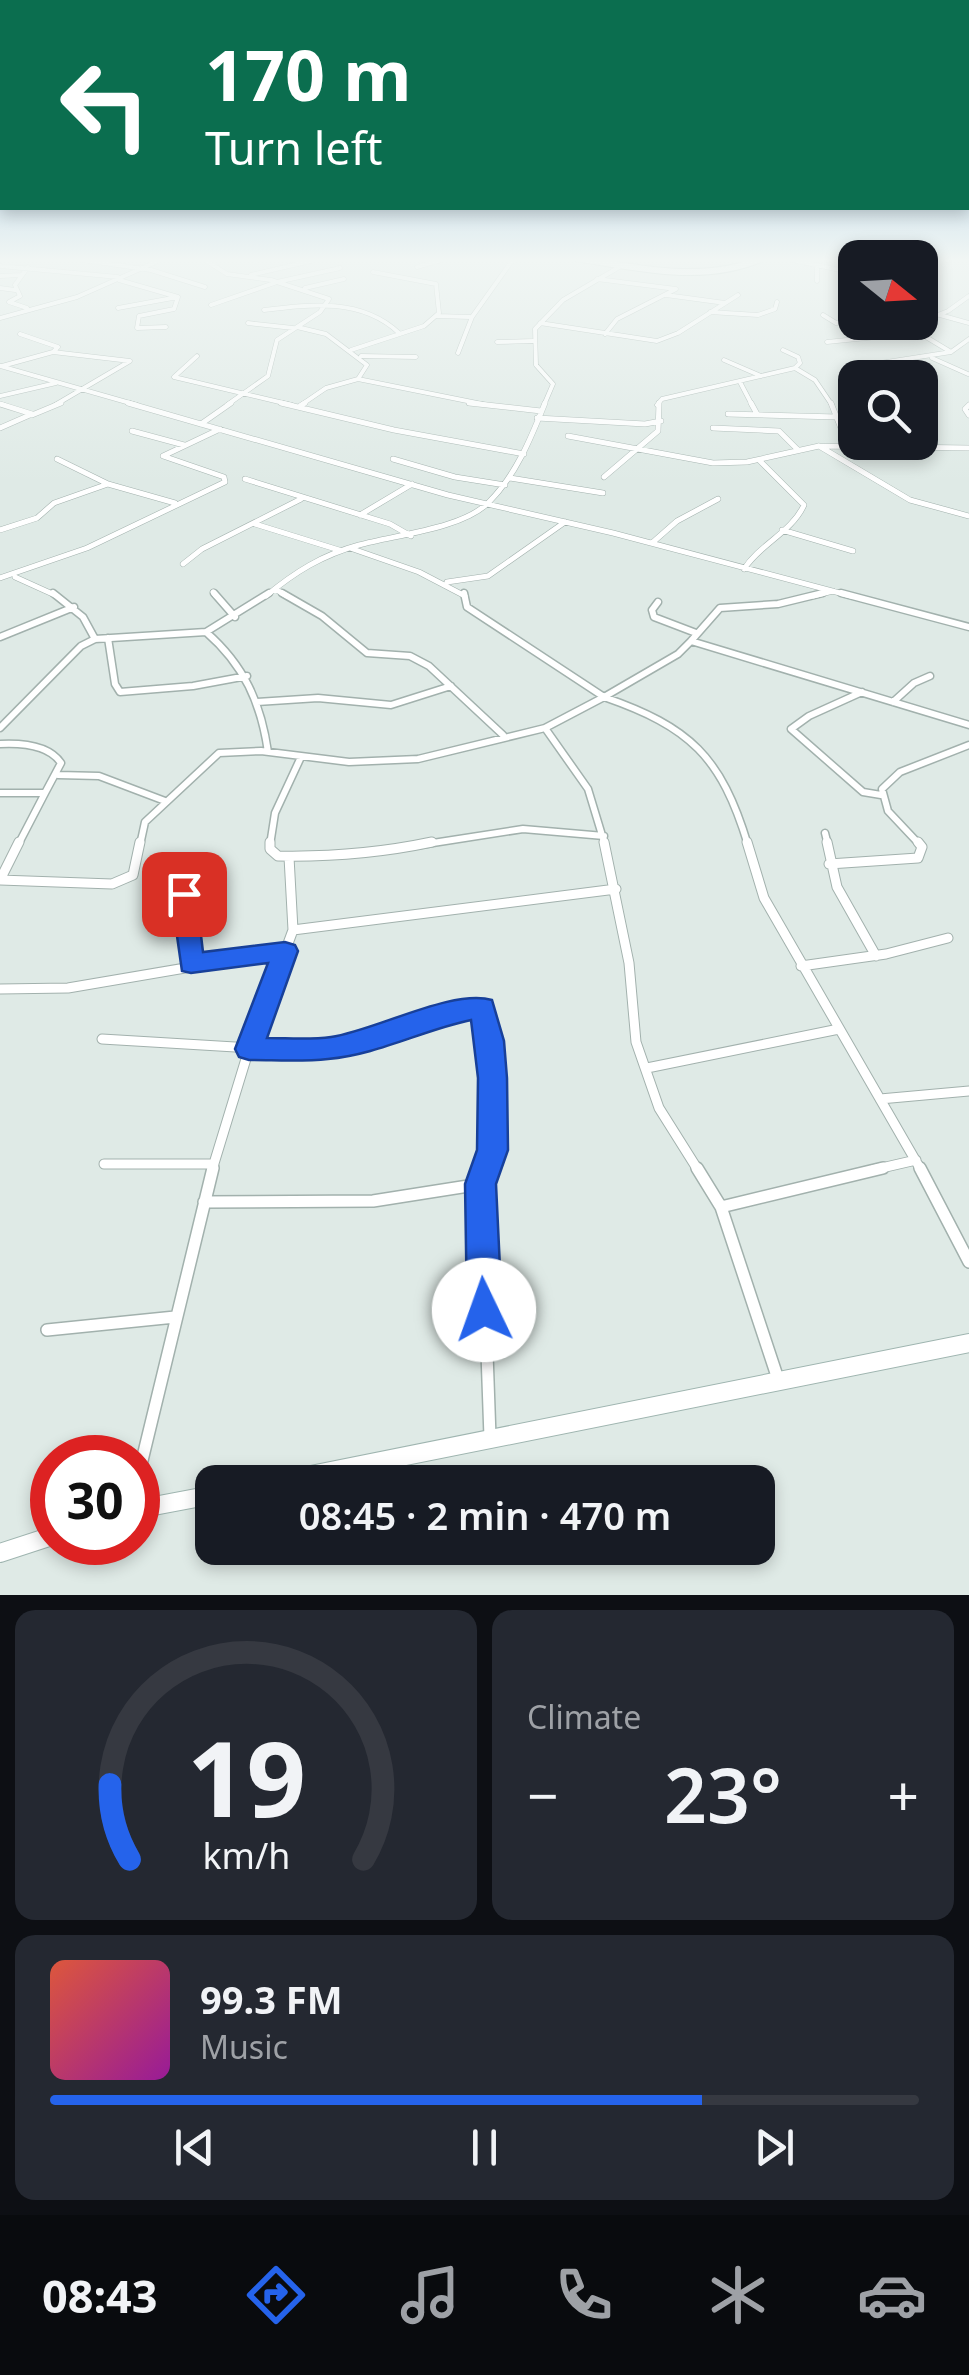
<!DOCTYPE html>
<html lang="en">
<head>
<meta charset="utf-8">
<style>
	body { margin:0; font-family:"Noto Sans",sans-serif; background:#242831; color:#f1f3f6; height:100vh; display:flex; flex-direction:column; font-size:38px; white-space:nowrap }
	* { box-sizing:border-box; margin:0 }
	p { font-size:32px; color:#9ea1a6 }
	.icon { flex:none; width:55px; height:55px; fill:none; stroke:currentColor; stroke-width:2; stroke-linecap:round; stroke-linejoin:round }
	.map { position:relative; height:1595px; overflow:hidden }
	.side { display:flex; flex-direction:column; gap:15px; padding:15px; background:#0d0f14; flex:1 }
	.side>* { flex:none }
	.banner { position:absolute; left:0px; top:0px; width:970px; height:210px; box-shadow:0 5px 15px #0003; background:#0b6e4f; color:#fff; overflow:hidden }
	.needle { width:65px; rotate:108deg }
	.tools { position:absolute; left:838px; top:240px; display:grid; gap:20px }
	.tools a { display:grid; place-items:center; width:100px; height:100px; border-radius:20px; background:#171b24; box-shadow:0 5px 15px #0003; font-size:50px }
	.speed { position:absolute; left:30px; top:1435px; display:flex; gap:20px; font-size:50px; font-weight:700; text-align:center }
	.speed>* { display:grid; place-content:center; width:130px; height:130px; border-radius:50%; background:#171b24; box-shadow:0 5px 15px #0003; line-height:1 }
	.speed .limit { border:15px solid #d22; background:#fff; color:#111 }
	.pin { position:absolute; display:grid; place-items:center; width:85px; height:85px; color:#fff; margin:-42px; border-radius:20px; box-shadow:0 5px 15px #0006 }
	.me { position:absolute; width:110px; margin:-55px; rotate:357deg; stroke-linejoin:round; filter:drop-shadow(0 0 8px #0008) }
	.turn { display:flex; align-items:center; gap:35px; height:210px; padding:0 40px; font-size:45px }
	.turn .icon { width:130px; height:130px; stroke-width:2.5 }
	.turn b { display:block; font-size:70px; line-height:85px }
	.big { font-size:75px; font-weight:600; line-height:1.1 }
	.side .card { flex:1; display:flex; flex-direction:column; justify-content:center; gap:15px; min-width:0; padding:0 35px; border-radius:20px; background:#242831 }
	.side .dial { align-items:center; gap:0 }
	.dial svg { height:260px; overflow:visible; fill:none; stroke:#363941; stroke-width:7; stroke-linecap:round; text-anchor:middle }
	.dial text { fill:#f1f3f6; stroke:none }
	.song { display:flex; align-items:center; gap:30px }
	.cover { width:120px; height:120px; border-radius:15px; background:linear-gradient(135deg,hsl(10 70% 55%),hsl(300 70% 35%)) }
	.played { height:10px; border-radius:5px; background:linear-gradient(90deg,#2563eb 75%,#363941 75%) }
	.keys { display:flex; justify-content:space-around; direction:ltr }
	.heat { display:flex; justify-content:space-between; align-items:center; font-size:55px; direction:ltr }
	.side .tiles { flex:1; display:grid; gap:15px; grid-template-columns:1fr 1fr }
	.card:last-child { grid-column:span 2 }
	.trip { position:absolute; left:195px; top:1465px; width:580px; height:100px; border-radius:20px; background:#171b24; box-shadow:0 5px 15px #0003; font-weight:600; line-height:100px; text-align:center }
	.dock { display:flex; height:160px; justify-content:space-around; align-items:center; background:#090b0e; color:#9ea1a6 }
	.dock .icon { width:70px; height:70px }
	.dock .active { color:#2563eb }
	.dock b { font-size:45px; color:#f1f3f6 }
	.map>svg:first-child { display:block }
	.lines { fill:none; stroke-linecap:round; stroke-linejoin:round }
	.street-far4-casing { stroke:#a2b1ad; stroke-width:5 }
	.street-far3-casing { stroke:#a2b1ad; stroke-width:6 }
	.street-far2-casing { stroke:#a2b1ad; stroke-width:9 }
	.street-far1-casing { stroke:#a2b1ad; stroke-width:11 }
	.street-casing { stroke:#a2b1ad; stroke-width:14 }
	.secondary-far1-casing { stroke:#9fb5b0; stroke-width:8 }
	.secondary-casing { stroke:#9fb5b0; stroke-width:20 }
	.street-far4 { stroke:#fff; stroke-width:4 }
	.street-far3 { stroke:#fff; stroke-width:5 }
	.street-far2 { stroke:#fff; stroke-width:6 }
	.street-far1 { stroke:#fff; stroke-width:9 }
	.street { stroke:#fff; stroke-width:11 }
	.secondary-far1 { stroke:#fff; stroke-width:6 }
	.secondary { stroke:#fff; stroke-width:18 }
	.route { fill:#2563eb; stroke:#184099; stroke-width:2.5 }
</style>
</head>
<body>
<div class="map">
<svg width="969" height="1595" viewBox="0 0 969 1595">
	<rect width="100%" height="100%" fill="#dfeae6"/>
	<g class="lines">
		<defs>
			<path id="street-far4" d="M69,258L151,270L205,287
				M202,258L227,274L271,280L329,299L320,312L277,340L268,376L227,405
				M782,258L855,273
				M817,265V281
				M0,266L118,277
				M417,267L448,258
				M251,275L315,260
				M0,276L22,275
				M597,279L676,289L617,319L605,334
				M119,280L178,297
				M855,283L849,294L855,298
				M0,288L15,290
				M305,288L344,279
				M666,295L725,303
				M211,305L277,282L340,268
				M27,308L9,302L20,296L15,285L28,267
				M118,308L178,297
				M264,310C311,304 362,298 399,333
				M710,312L758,315L775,309L777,302
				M823,315L836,323L855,322
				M940,315L969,323
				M437,316L470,317
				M0,318L77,297L165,258
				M920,322L948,311L969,296
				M248,323L293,328
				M540,323L657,341L678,333L738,295
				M166,327L137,328L139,316L174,309L178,297
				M297,327L326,334L367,365L358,379L326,388L301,405
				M20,334L58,347L53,352
				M497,342L533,341
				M827,342L916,333
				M351,350L424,326L439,313L436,284L373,272
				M783,350L798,357L800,363L795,368
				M951,352L969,339
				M458,353L472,317L514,258
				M197,356L174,377L292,405
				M361,356L416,357
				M932,358L968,374
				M724,360L761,376
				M0,366L137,405
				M2,366L53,352L130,361L55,405
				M861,366L951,352L901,322
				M358,379L487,405
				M740,382L752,405
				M0,396L56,383
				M0,404L4,405
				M544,405L553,384L536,365L535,329L563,300L621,266
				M657,405L662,399L795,368L815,380L832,405"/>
			<path id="street-far3" d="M128,403L448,495L613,533L851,596
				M281,403L394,430L524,454
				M469,403L541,411
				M751,403L757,414
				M831,403L848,446
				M0,404L32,414L0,428
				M969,405L965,409L969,415
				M300,406L305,403
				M728,414L837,417
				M32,415L61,403
				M537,418L645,424L661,421
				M201,424L231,403
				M713,428L779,431L798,450
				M132,431L184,445
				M568,436L713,463L747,462L819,446L969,448
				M819,446L910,500L969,516
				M57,459L108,484
				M393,459L455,477L505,485
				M604,477L658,431L659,403
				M510,478L603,493
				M245,479L390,524L411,536
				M360,515L412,484
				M255,524L339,550
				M0,530L37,518L54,503L108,484L175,503
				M782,530L853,551
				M652,543L677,521L718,499
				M350,548L419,572L465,596
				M183,564L202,549L301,499
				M744,569C760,544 792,532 804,505L760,461
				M15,577L57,596
				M0,578L87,548L225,482L224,477L163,456L220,429
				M447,582L488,576L565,522
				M275,589L287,596
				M213,592L216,596
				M266,596C295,572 322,555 359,545C394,535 463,529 489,502C516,475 531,438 545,403
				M813,596L833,591"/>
			<path id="street-far2" d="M53,593L83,617L95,639
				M214,593L235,617
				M282,593L322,616L367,653L410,656L429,666L503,735
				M464,593L467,607L604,697L678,654L691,641L969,725
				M841,593L969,627
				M658,602L652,610L654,617L696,633
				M206,632C244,665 261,703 268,752
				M0,637L74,607
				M108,638L115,684L120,692L193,686L247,676
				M691,641L720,608L778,604L823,593
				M862,692L809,716L791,729L863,792L881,795
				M257,702L318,698L391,705L451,686
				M893,702L914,683L930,676
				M0,728L81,646L95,639L206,632L269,593
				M545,728L588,789L605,845
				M0,744C20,743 49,745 61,763L45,793
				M58,775L99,776L165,801
				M0,793H45L18,845
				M825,833L828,845
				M140,845L145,822L219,753L261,751L349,762L418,759L545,728L604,697C690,727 721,756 748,845
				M270,845L275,813L301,757
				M420,845L523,829L604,836
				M920,845L888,811L882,789L900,772L969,745"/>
			<path id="street-far1" d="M19,842L0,880L112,884L133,875L140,842
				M270,842V849L278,856C331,857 380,853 432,842
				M604,842L629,963L636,1042L659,1108L698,1170
				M747,842L764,898L921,1170
				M827,842L837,887L876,956
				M829,864L918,858L922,847L918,842
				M183,894L191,964
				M293,930L616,889
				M801,966L886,954L948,938
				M0,989L68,988L285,951
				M102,1039L269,1049L325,1048L362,1041L429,1018L482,1008L494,1096L485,1170
				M647,1068L839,1029
				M880,1099L969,1091
				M104,1164H214
				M212,1170L249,1049L293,930L289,857
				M873,1170L916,1160"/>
			<path id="street" d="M486,1168L481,1184L490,1437
				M697,1168L721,1207L779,1382
				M920,1168L969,1262
				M204,1202L373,1201L481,1184
				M721,1207L883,1168
				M47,1330L175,1317
				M138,1477L213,1168"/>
			<path id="secondary-far1" d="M576,258C637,268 704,284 763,258"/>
			<path id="secondary" d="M276,1482L969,1343
				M138,1509L212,1495
				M0,1553L52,1536"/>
		</defs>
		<use href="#street-far4" class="street-far4-casing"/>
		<use href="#street-far3" class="street-far3-casing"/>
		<use href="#street-far2" class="street-far2-casing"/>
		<use href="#street-far1" class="street-far1-casing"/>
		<use href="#street" class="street-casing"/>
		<use href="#secondary-far1" class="secondary-far1-casing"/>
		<use href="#secondary" class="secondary-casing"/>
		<use href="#street-far4" class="street-far4"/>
		<use href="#street-far3" class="street-far3"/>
		<use href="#street-far2" class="street-far2"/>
		<use href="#street-far1" class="street-far1"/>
		<use href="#street" class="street"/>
		<use href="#secondary-far1" class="secondary-far1"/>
		<use href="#secondary" class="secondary"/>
	</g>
	<linearGradient id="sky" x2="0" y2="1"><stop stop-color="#81b7de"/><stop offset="0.54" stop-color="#f1f6f4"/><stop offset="1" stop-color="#f1f6f4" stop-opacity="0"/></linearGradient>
	<rect width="969" height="482" fill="url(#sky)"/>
	<path class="route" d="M184,885L196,894L203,952L285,942L295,945L298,951L267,1038C288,1038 310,1040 331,1037C374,1031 453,988 492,1000L504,1041L507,1078L508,1150L496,1184L502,1310L497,1321L484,1326L472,1321L467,1310L465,1184L477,1150L478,1078L471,1020C423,1030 377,1055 328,1059C302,1062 275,1060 249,1060L239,1057L235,1049L268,963L191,973L182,971L171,894Z"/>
</svg>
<div class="tools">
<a><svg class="needle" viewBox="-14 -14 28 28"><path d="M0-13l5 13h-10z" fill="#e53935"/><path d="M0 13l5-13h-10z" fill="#9ea1a6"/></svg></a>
<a><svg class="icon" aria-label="search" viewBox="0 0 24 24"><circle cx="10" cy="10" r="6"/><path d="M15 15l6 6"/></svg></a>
</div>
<div class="speed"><div class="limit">30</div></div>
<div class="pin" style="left:184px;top:894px;background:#d93025"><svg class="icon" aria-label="arrive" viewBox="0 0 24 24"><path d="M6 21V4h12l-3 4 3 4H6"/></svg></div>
<svg class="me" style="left:484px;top:1310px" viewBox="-20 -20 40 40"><circle r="19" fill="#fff"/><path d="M0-13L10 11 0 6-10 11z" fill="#2563eb"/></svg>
<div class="trip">08:45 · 2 min · 470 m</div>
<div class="banner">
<div class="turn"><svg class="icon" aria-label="left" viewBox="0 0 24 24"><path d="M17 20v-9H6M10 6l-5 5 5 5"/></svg><div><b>170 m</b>Turn left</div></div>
</div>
</div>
<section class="side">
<div class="tiles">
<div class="card dial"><svg viewBox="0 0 100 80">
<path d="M14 69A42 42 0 1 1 86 69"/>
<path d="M14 69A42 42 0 0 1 8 46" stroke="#2563eb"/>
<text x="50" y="56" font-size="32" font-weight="700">19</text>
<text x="50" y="72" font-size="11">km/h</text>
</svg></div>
<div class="card"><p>Climate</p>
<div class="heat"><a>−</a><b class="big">23°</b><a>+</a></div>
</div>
<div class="card">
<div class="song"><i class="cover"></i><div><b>99.3 FM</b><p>Music</p></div></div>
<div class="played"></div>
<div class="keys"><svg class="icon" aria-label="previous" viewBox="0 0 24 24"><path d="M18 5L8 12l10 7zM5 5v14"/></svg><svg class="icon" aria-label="pause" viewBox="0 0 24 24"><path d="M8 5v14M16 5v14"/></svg><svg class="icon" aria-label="next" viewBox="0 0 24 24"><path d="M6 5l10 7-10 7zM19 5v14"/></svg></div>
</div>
</div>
</section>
<nav class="dock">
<b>08:43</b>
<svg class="icon active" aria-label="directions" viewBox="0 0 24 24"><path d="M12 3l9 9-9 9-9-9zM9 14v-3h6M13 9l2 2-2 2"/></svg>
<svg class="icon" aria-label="music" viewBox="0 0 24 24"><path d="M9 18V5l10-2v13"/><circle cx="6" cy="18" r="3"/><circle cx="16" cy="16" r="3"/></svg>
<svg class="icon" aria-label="phone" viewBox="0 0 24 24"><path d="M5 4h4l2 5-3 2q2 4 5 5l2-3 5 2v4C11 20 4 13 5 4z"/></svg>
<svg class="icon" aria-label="climate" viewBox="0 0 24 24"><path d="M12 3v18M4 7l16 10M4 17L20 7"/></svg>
<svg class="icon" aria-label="car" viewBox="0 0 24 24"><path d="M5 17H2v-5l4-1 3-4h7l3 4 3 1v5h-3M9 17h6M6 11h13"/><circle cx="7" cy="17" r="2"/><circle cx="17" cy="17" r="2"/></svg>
</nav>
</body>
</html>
